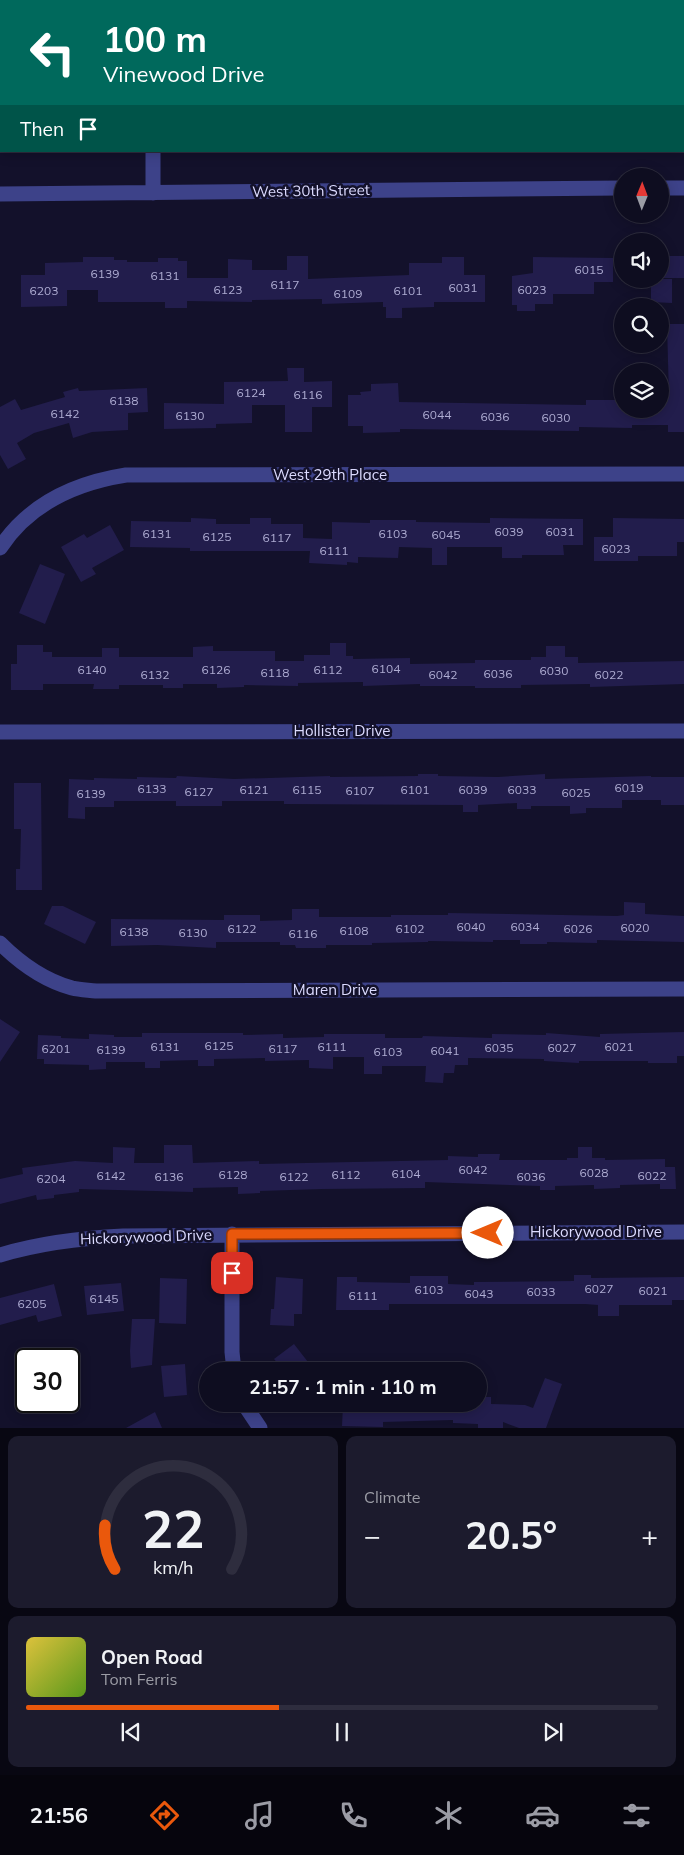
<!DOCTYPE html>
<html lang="en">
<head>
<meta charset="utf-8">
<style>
	body { margin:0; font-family:Mulish,sans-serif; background:#1c1b2d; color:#f1f3f6; height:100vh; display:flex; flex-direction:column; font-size:19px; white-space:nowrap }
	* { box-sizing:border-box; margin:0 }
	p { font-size:16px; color:#9b9ca5 }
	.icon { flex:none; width:28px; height:28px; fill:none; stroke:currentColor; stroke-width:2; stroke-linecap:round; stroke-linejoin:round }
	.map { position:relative; height:1428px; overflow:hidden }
	.drawer { display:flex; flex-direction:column; gap:8px; padding:8px; background:#080712; flex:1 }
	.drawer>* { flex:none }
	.top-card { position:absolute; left:0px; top:0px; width:685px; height:152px; box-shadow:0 2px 12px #0003,0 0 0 1px #2e2d3e; background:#00695c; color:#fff; overflow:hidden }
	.needle { width:32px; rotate:1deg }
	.buttons { position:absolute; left:614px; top:168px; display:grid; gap:10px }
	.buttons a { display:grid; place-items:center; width:55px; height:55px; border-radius:50%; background:#0e0d20; box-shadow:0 2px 12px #0003,0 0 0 1px #2e2d3e; font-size:25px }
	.speed { position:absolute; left:15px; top:1348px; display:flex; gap:10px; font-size:25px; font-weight:700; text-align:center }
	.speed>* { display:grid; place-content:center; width:65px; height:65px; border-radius:50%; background:#0e0d20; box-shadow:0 2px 12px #0003,0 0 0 1px #2e2d3e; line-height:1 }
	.speed .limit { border:2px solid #111; border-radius:8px; background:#fff; color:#111 }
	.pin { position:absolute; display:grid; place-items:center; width:42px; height:42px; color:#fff; margin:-21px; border-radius:10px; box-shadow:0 2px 8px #0006 }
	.me { position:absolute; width:55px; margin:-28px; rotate:270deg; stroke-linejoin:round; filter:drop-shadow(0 0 4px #0008) }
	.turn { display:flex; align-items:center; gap:18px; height:105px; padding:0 20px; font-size:22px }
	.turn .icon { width:65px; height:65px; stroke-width:2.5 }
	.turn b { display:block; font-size:35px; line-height:42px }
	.then { display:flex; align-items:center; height:48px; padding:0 20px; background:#0003; gap:10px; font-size:19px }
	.big { font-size:38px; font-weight:700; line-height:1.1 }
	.drawer .card { flex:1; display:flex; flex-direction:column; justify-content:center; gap:8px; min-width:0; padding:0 18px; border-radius:10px; background:#1c1b2d }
	.drawer .dial { align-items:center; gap:0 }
	.dial svg { height:130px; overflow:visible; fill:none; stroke:#2e2d3e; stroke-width:7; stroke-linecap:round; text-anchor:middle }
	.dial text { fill:#f1f3f6; stroke:none }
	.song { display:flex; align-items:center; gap:15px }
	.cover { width:60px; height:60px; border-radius:8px; background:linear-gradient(135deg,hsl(50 70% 55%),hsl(90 70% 35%)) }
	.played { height:5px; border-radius:2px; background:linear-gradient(90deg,#ea580c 40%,#2e2d3e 40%) }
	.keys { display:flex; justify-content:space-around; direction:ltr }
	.heat { display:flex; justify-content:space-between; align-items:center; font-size:28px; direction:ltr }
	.drawer .tiles { flex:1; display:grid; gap:8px; grid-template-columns:1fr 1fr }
	.card:last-child { grid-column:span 2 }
	.trip { position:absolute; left:199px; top:1362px; width:288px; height:50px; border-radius:25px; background:#0e0d20; box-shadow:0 2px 12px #0003,0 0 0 1px #2e2d3e; font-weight:700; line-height:50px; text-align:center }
	.menu { display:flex; height:80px; justify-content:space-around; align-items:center; background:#06050d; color:#9b9ca5 }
	.menu .icon { width:35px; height:35px }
	.menu .active { color:#ea580c }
	.menu b { font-size:22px; color:#f1f3f6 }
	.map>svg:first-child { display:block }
	.building { fill:#221d4c }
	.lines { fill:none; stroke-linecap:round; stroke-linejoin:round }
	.minor { stroke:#3d4289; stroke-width:15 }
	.route-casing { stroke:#983908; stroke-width:12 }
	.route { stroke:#ea580c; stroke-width:9 }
	.labels { text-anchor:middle; stroke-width:5; stroke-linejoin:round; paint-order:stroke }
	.number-label { font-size:12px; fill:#aeacd2 }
	.street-label { font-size:15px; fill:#dcdbff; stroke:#13112b }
</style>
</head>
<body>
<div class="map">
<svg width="684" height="1428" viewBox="0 0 684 1428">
	<rect width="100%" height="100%" fill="#13112b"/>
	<path class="building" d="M287,256H308V279L409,275V263H442V257H464V275H485V302H434V307L402,308V318H386V307H383V302L322,304V299L252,300V302L187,301V308H165V302H98V290H67V306L21,307V275H45V263L83,262V257H114V260H127V262H158V258H178V261H187V278H228V259L252,260V270H287Z
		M660,256H684V278H660Z
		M533,257L613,258V282H594V294H553V304H535V311H517V305H512V276L533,273Z
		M651,279H672V303L651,302Z
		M667,324H684V432H668V425H632V428L579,427V431L400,429V432L363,433V426H348V395H361L360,392L371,391V384L398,383L399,402L586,405V400H622V409H660V398H669Z
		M287,368H304V382L332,381V407H312V432H285V405H252V423L216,424V428L164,429V403L224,404V382L288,381Z
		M78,388L79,391L147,388L148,412L128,413V430L92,432L73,438L69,423L34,433L17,443L26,459L8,469L0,455V407L15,399L21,410L65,397L63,392Z
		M191,518L216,519V524H250V518H271V524H303V538L332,539V522L370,523V520H416V522L490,523V518L583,519V545H563L564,555H522V558H502V547H447V565H432V548L399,547L398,558L358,557V563L347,562V565L309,563L310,551H190V548L130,547L131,521L191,522Z
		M613,518L684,519V542H677V556H638V561H594V537H613Z
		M110,525L124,550L92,568L96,574L81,582L61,547L84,534L87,538Z
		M40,564L65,574L45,624L19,613Z
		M330,643H346V656H353V659L410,658V664L475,663V660H531V657H546V646H565V657H578V663L684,661V684L590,687V684L521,685V688H475V686H420V684L363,686V682L298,683V686L244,685V687L217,688V684H183V688H163V685H119V689H93L94,684H43V690H11V664H17V645H43V652H52V657H102V648H119V657H193V647L213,646V651H275V661H304V655H330Z
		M418,774H438V776L498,777L545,774V779L651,776V777H684V805H661V800H622V808H586V813L570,814V806H531V809H517V803L478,805V812H463V805L284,804V801H222V806H176V801H114V807H85V819L68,818L69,779L94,780V778L137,779V777L176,778L177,776L234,779L330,776V777L418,776Z
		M14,783H41L42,890H16V869H20L21,829H14Z
		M624,902L645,903V914L684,916V942L597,940V943L547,942V944H520V940H493V942L428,941V942L372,943V945H326V948H296L295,945H280V942H216V948L157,945L111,946V919L224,920V915H260V921L292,920V909H319V917H391V915H448V913L617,916L624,915Z
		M52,906H63L96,922L85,944L44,924Z
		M0,1019L20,1032L0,1062Z
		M684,1032V1056H677V1063H648V1061H579V1063L544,1061V1059L468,1058V1065H455L454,1073H444L443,1083L425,1082L426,1066H382V1074H364V1057H333V1069L309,1068V1060L265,1061V1058L214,1059V1066H198V1060L160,1061V1068H145V1062H106V1069L89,1070V1065L44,1064V1059H37L38,1035L61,1036V1038L89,1039V1034L114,1035V1037H142V1033H243V1035L283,1034V1038L324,1037V1034H385V1038H422L423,1036L492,1038V1034L546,1035V1033L600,1037V1034Z
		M164,1145H192L193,1163L259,1161V1164L448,1160V1156L478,1157V1154H500L499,1160H567V1158H578V1147H592V1158H605V1160L665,1159V1167H675L676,1189H660V1184L620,1185V1188L594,1189V1185L555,1186V1190H540V1186L425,1182V1188L322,1189L260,1191V1193L238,1194V1187L193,1188V1192L79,1189V1192L54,1195V1198L37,1200L36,1195L0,1204V1179L23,1174L22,1168L75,1161L113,1163V1147L135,1148L134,1163H164Z
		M574,1275H591V1278L684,1277V1300H672V1305H619V1316H598V1305L585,1304H389V1310H336L337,1277H357V1282L410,1283V1276H448V1284L474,1285V1282L574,1281Z
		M276,1277L303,1279L302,1314H294V1326L270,1325L271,1309H274Z
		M160,1278L187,1279L186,1324L159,1323Z
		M121,1283L124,1311L87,1315L84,1286Z
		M54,1284L62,1316L38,1322L36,1315L0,1325V1298Z
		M132,1319H155L152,1365L131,1368L130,1351Z
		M294,1344L315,1371H284L274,1359Z
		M185,1364L187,1395L164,1397L161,1366Z
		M545,1378L562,1384L546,1428H519L503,1422V1428H478V1424L453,1423V1420L383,1422V1427L342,1426L343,1404H478V1397H491V1404L525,1405L533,1408Z
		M155,1412L162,1428H126Z"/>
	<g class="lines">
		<path class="minor" d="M157,1L158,0
			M660,188H684
			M153,193V151
			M0,194L622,188
			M0,548C29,504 75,483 126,475L684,474
			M0,732L684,731
			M0,943C21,964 43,980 72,988C80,990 88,990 96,991L684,989
			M232,1234V1352L234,1371
			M0,1255C40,1243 81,1238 123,1236L684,1232
			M244,1404L260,1428"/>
	</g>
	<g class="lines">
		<defs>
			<path id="route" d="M232,1273V1234L488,1233"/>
		</defs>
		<use href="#route" class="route-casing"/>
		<use href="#route" class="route"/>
	</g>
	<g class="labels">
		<g class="number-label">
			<text x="589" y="274">6015</text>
			<text x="105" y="278">6139</text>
			<text x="165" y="280">6131</text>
			<text x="285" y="289">6117</text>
			<text x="463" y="292">6031</text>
			<text x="228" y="294">6123</text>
			<text x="532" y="294">6023</text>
			<text x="44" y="295">6203</text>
			<text x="408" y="295">6101</text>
			<text x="348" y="298">6109</text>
			<text x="251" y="397">6124</text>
			<text x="308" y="399">6116</text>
			<text x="124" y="405">6138</text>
			<text x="65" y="418">6142</text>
			<text x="437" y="419">6044</text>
			<text x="190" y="420">6130</text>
			<text x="495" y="421">6036</text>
			<text x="556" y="422">6030</text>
			<text x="509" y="536">6039</text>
			<text x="560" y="536">6031</text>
			<text x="157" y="538">6131</text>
			<text x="393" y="538">6103</text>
			<text x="446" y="539">6045</text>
			<text x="217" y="541">6125</text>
			<text x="277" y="542">6117</text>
			<text x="616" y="553">6023</text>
			<text x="334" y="555">6111</text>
			<text x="386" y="673">6104</text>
			<text x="92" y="674">6140</text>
			<text x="216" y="674">6126</text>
			<text x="328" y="674">6112</text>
			<text x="554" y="675">6030</text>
			<text x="275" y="677">6118</text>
			<text x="498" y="678">6036</text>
			<text x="155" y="679">6132</text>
			<text x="443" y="679">6042</text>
			<text x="609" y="679">6022</text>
			<text x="629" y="792">6019</text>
			<text x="152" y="793">6133</text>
			<text x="254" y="794">6121</text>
			<text x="307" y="794">6115</text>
			<text x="415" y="794">6101</text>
			<text x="473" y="794">6039</text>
			<text x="522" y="794">6033</text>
			<text x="360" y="795">6107</text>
			<text x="199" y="796">6127</text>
			<text x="576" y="797">6025</text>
			<text x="91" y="798">6139</text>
			<text x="471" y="931">6040</text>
			<text x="525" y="931">6034</text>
			<text x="635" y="932">6020</text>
			<text x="242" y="933">6122</text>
			<text x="410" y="933">6102</text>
			<text x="578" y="933">6026</text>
			<text x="354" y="935">6108</text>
			<text x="134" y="936">6138</text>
			<text x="193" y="937">6130</text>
			<text x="303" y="938">6116</text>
			<text x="219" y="1050">6125</text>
			<text x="165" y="1051">6131</text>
			<text x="332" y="1051">6111</text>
			<text x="619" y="1051">6021</text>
			<text x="499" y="1052">6035</text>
			<text x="562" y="1052">6027</text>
			<text x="56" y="1053">6201</text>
			<text x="283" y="1053">6117</text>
			<text x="111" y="1054">6139</text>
			<text x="445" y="1055">6041</text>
			<text x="388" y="1056">6103</text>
			<text x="473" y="1174">6042</text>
			<text x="594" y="1177">6028</text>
			<text x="406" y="1178">6104</text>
			<text x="233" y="1179">6128</text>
			<text x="346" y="1179">6112</text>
			<text x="111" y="1180">6142</text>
			<text x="652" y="1180">6022</text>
			<text x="169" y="1181">6136</text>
			<text x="294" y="1181">6122</text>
			<text x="531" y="1181">6036</text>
			<text x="51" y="1183">6204</text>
			<text x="599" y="1293">6027</text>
			<text x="429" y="1294">6103</text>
			<text x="653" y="1295">6021</text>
			<text x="541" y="1296">6033</text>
			<text x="479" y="1298">6043</text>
			<text x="363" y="1300">6111</text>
			<text x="104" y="1303">6145</text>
			<text x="32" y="1308">6205</text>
		</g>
		<g class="street-label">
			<text transform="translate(311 191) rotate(-1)" y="5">West 30th Street</text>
			<text x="330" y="480">West 29th Place</text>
			<text x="342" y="736">Hollister Drive</text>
			<text x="335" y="995">Maren Drive</text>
			<text x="596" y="1237">Hickorywood Drive</text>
			<text transform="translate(146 1237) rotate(-2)" y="5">Hickorywood Drive</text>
		</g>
	</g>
</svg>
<div class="buttons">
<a><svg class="needle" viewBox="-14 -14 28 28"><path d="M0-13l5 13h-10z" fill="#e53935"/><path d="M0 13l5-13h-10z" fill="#9b9ca5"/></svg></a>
<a><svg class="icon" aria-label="sound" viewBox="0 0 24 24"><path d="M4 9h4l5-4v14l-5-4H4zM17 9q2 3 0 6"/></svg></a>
<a><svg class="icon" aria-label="search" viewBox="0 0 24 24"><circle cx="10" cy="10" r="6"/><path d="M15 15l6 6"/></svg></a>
<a><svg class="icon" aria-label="layers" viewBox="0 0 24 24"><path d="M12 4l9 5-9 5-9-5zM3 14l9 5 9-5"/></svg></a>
</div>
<div class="speed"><div class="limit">30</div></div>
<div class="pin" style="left:232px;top:1273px;background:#d93025"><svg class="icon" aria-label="arrive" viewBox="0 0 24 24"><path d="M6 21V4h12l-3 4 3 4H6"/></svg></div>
<svg class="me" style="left:488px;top:1233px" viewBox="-20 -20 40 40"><circle r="19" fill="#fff"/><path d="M0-13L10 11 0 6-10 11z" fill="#ea580c"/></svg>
<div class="trip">21:57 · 1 min · 110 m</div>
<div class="top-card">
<div class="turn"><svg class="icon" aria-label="left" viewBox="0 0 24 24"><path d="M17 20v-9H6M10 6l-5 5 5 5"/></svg><div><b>100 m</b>Vinewood Drive</div></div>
<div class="then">Then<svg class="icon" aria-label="arrive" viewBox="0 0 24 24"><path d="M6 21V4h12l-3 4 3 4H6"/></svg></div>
</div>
</div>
<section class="drawer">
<div class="tiles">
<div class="card dial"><svg viewBox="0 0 100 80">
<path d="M14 69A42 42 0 1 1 86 69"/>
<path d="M14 69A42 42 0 0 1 8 42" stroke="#ea580c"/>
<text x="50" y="56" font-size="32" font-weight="700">22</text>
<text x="50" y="72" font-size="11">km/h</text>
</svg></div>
<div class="card"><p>Climate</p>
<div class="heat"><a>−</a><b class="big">20.5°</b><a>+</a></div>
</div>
<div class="card">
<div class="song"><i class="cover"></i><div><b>Open Road</b><p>Tom Ferris</p></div></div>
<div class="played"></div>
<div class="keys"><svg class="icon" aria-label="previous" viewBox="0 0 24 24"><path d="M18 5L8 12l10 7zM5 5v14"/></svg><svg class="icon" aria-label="pause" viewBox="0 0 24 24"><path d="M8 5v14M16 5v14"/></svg><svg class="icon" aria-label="next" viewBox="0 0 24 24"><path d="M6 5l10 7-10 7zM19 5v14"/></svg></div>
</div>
</div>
</section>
<nav class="menu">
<b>21:56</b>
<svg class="icon active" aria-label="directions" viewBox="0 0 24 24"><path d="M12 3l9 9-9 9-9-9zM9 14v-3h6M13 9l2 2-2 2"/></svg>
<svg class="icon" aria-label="music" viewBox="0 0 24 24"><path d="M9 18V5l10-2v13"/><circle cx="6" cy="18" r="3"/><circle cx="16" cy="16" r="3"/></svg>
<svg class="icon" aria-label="phone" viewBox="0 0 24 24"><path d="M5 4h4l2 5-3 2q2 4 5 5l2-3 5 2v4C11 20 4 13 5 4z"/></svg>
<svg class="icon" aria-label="climate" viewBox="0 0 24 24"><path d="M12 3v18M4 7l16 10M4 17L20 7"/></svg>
<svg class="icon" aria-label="car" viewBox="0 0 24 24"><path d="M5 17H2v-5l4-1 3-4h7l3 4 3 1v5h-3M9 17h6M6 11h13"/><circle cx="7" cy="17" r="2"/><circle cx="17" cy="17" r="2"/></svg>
<svg class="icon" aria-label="filters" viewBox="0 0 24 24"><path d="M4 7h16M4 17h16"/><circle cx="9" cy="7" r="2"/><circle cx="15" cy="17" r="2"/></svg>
</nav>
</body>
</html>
